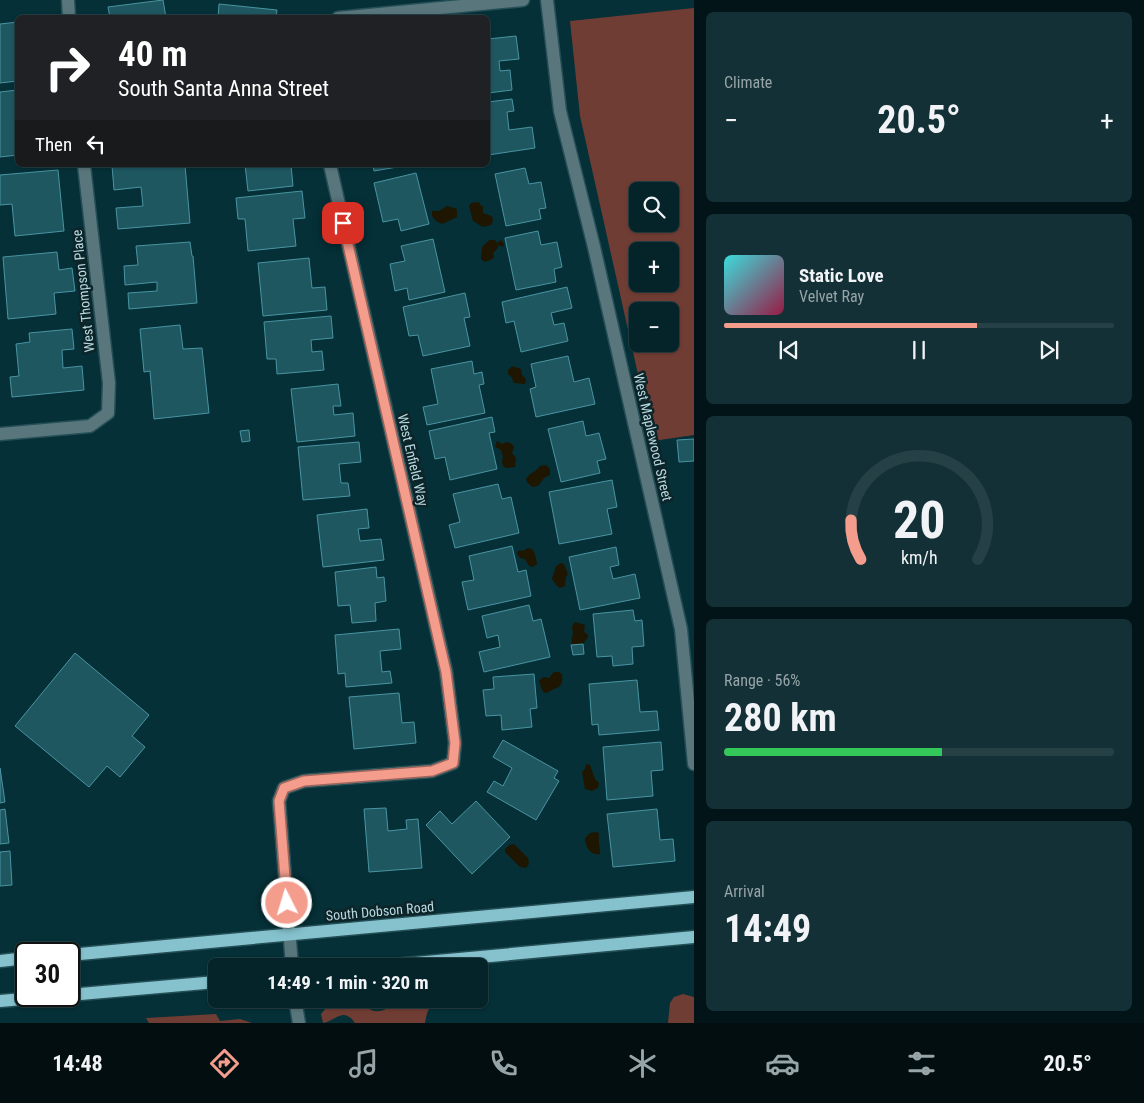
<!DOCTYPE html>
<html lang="en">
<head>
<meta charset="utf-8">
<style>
	body { margin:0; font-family:"Roboto Condensed",sans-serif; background:#123035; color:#f1f3f6; height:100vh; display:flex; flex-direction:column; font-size:19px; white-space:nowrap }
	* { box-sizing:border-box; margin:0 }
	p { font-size:16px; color:#97a4a8 }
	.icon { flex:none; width:28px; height:28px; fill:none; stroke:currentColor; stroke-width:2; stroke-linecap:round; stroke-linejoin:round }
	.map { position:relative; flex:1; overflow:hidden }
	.details { display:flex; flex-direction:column; gap:12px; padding:12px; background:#021417; width:450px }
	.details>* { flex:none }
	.banner { position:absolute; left:15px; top:15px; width:475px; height:152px; border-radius:8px; box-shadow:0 1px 4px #0004,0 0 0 1px #254146; background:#202124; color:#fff; overflow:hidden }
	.fabs { position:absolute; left:629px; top:182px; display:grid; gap:10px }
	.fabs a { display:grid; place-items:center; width:50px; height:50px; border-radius:8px; background:#042429; box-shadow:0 1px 4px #0004,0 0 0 1px #254146; font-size:25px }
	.speed { position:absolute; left:15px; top:942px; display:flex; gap:10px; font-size:25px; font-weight:700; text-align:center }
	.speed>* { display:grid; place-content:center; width:65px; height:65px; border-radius:50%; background:#042429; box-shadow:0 1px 4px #0004,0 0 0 1px #254146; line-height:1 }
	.speed .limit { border:2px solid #111; border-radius:8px; background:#fff; color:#111 }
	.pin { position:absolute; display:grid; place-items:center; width:42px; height:42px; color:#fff; margin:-21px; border-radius:10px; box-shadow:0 2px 8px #0006 }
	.me { position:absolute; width:55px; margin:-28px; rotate:355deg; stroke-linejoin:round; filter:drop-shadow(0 0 4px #0008) }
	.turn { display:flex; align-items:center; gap:18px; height:105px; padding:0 20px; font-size:22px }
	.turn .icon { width:65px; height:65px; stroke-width:2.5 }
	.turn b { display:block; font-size:35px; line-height:42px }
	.then { display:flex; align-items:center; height:48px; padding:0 20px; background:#0003; gap:10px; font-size:19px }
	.big { font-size:38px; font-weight:700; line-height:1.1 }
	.details .widget { flex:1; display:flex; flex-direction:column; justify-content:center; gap:8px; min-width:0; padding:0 18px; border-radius:8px; background:#123035 }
	.details .dial { align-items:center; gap:0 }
	.dial svg { height:130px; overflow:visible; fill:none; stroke:#254146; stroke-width:7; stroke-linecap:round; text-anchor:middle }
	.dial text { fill:#f1f3f6; stroke:none }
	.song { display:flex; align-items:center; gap:15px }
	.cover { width:60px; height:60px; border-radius:8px; background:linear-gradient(135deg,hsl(180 70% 55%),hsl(340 70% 35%)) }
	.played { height:5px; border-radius:2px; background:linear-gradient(90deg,#f49d8d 65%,#254146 65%) }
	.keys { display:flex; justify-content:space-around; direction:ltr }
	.heat { display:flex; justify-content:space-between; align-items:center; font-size:28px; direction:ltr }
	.charge { height:8px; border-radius:4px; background:linear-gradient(90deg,#34c759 56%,#254146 0) }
	.trip { position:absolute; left:208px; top:958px; width:280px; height:50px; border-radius:8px; background:#042429; box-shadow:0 1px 4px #0004,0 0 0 1px #254146; font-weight:700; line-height:50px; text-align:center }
	.menu { display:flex; height:80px; justify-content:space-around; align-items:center; background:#020e10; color:#97a4a8 }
	.menu .icon { width:35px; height:35px }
	.menu .current { color:#f49d8d }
	.menu b { font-size:22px; color:#f1f3f6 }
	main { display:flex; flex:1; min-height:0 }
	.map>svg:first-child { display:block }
	.green { fill:#703d34; fill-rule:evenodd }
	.water { fill:#1e1601 }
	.building { fill:#1f5761; stroke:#4994a2 }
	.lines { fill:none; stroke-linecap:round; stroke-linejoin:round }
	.minor-casing { stroke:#254f56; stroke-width:15 }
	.major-casing { stroke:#254f56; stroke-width:15 }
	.minor { stroke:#59767c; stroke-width:12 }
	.major { stroke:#85c2ce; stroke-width:12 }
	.route-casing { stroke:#9f665c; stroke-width:12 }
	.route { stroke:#f49d8d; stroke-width:9 }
	.labels { text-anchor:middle; stroke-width:5; stroke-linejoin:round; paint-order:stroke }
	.street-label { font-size:14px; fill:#b7dae1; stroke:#0d2429 }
</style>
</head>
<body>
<main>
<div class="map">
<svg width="694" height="1023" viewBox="0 0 694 1023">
	<rect width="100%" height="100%" fill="#053037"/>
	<path class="green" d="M694,8V435L653,441L580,116L570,21ZM638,191H670V224H638ZM638,251H670V284H638ZM638,311H670V344H638Z
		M683,994L694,997V1023H668L670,1003L674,997Z
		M359,999C365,1008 374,1015 386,1009C391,1006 393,1002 399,1000C412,997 426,999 440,999V1003C428,1006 427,1011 425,1023H355C343,1006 336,1021 323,1023L321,1014L331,1002Z
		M216,1014L220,1021L240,1019L252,1023H149L146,1018Z"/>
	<path class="water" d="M479,202L481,206H483V213L492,216L493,222L491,225L483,227L473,221L469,206L471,203Z
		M447,206L457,209V217L442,224L436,221L432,216V211H439Z
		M489,240H495L497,243L501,240L504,244L503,247L498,245V248L493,253L494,258L485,262L481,259L482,247Z
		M512,366L521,369L522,375L526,379L525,384L514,383L512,378L508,374V370Z
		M497,441L502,444L507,442L512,444L514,447L512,453L516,458L515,467L506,468L503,466L502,461L503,457L501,450L495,447Z
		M546,465L550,469V475L544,478L538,486L532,487L527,482L526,479C530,472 536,472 540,466Z
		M528,548L532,549L535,554L537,564L533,567L529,566L525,559L520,558L517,554L519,550L523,551Z
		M561,563L564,564L568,574L566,577L565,586L560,588L557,586L552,579L556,566Z
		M575,622L585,625L584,632L588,635V637L583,644L573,645L571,643L573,633L572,626Z
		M554,672H559L562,674C564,690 555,687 547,693L543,692L539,681L543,677L549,678Z
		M586,764L590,765L595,779L599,783L598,788L592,791L585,789L582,772L585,769Z
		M597,832L599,834C598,841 600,847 600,854C591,856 585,847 585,838L590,833Z
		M514,844L528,858L529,864L526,868L520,867L505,852V849L510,845Z"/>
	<path class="building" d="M163,0L166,18H110L108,7Z
		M219,4L277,10L276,18H218Z
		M18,22V81L0,83V24Z
		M516,36L519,59L499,61L500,71L510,70L512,90L488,93V39Z
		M18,90V155L0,157V92Z
		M512,99L514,111L507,112L509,130L532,127L535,148L488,155V102Z
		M129,165H185L190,223L118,229L116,208L143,206L141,187L114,190L112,166Z
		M245,165H291L293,186L248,191Z
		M373,165H409L374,171Z
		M525,168L529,184L541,182L546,208L539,209L541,219L506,226L495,174Z
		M58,170L64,231L15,236L12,204L0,205V175Z
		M416,173L429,224L401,231L398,219L383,222L374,183Z
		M302,191L305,218L293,219L296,246L248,251L245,219H238L236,198Z
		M538,231L541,245L557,242L562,267L554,269L556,282L516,290L505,238Z
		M433,239L445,292L409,300L407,288L395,291L390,264L405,261L401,246Z
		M190,242L192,256H193L197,303L129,309L128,293L157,291V282L125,285L124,266L138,265L136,246Z
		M57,252L59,270L72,268L75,291L54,293L56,314L8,319L3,257Z
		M309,258L312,288L325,287L327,310L263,316L258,263Z
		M567,287L572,308L551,313L554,325L564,323L568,341L521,352L514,321L506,323L502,302Z
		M465,293L470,317L464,318L470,346L423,356L418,335L409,336L403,307Z
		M331,316L333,338L311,340L312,352L322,351L324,370L277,374L276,359H267L264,322Z
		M180,325L183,349L202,348L209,413L154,419L150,371L144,372L140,329Z
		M72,329L74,349L62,350L63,368L82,366L84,390L12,397L10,377L19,376L16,344L30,342L29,333Z
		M568,356L574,382L589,378L595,404L536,417L530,389L536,387L531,364Z
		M472,361L474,374L482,372L484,384L479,385L485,413L427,425L423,407L438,404L431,369Z
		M338,384L341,406H333L334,415L353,413L355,436L297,442L291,389Z
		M492,417L495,432L489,433L497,469L450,480L445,457L435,459L429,431Z
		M583,421L586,436L599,433L606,459L597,461L600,473L561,482L548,429Z
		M249,430L250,441L242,442L240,431Z
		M694,439V461L679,462L677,440Z
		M359,442L361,462L339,464L341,483H348L350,496L303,500L298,447Z
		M612,480L617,507L607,509L612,534L559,544L549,492Z
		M498,484L502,499L511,497L519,533L455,548L449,525L460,522L453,494Z
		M367,509L369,528L358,529L360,541L381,539L384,560L323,567L317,515Z
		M512,546L518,572L526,570L531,596L468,610L462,582L474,580L469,556Z
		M616,547L619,565L610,567L613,579L635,574L640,598L580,610L569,557Z
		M376,567L377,578L384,577L386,601L375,603L376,621L352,623L350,605L338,606L335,572Z
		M529,605L533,621L541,619L550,657L484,672L479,652L500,647L498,635L487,638L482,616Z
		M633,610L635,621L642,620L644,646L632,647L633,664L613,666L612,656L597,657L593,614Z
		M399,629L401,649L380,651L382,672L390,671L392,683L346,687L345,673L338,674L335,635Z
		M583,644L584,654L573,655L571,645Z
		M75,653L149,715L132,736L145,747L120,777L107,766L89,787L15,726Z
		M534,674L537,708L530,709L532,727L502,730L501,715L486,716L483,690L494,689L493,677Z
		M637,680L640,712L657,711L659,730L599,735L598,724L592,725L589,684Z
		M399,693L402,723L414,722L416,743L354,749L349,697Z
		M503,740L558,771L554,778L559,781L536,820L487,792L494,781L503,786L512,768L493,757Z
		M661,742L663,770L651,771L653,796L607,800L603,747Z
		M0,768L5,802L0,803Z
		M476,801L510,837L472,874L426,825L440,811L452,824Z
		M386,808L388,831L407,829L406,820L418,819L422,868L369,872L364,809Z
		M5,809L9,843L0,844V810Z
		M657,809L660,840L673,839L675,861L613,867L607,814Z
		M10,851L12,885L0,886V852Z"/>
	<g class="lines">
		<defs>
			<path id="minor" d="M68,0L69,18
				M547,0L560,111L594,247L681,629L694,764
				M338,18L523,0
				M0,434L90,426L108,413L109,383L84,165
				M292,966L279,801L284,788L304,781L432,771L453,763L455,743L446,671L330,165
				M295,999L299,1023"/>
			<path id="major" d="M69,955L694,897
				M0,961L26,958
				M383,966L694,937
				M69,995L216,982
				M0,1001L56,996"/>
		</defs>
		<use href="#minor" class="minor-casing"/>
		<use href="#major" class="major-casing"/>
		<use href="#minor" class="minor"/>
		<use href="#major" class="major"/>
	</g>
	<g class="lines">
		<defs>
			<path id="route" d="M287,903L279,801L284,788L304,781L432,771L453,763L455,743L446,672L343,223"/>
		</defs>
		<use href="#route" class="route-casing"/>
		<use href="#route" class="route"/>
	</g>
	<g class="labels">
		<g class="street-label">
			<text transform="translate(83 291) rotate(-96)" y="5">West Thompson Place</text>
			<text transform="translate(653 437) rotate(77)" y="5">West Maplewood Street</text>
			<text transform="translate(413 460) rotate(77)" y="5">West Enfield Way</text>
			<text transform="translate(380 911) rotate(-5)" y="5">South Dobson Road</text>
		</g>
	</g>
</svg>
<div class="fabs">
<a><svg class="icon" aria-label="search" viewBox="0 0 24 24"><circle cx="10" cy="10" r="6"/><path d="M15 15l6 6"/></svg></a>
<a>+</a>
<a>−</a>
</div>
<div class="speed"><div class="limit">30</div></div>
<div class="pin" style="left:343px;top:223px;background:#d93025"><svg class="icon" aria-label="arrive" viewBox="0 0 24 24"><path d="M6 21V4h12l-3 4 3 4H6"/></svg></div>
<svg class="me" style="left:287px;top:903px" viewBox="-20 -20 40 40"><circle r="17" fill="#f49d8d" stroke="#fff" stroke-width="3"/><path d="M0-11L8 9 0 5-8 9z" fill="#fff"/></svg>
<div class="trip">14:49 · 1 min · 320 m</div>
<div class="banner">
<div class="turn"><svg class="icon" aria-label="right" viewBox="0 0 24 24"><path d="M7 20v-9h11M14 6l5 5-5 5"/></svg><div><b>40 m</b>South Santa Anna Street</div></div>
<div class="then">Then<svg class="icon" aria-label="left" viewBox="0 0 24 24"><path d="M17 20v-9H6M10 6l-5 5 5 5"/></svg></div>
</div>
</div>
<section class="details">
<div class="widget"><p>Climate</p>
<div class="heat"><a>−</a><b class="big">20.5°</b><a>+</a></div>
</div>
<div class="widget">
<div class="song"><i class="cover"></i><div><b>Static Love</b><p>Velvet Ray</p></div></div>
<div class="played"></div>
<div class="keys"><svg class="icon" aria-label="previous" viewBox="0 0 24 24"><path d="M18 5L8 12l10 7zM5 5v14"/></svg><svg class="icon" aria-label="pause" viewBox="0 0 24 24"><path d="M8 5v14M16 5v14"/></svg><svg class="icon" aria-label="next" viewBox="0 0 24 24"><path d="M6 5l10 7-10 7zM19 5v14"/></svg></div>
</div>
<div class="widget dial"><svg viewBox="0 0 100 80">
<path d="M14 69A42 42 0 1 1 86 69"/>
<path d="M14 69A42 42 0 0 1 8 45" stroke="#f49d8d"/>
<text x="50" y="56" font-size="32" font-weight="700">20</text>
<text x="50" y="72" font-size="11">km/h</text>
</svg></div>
<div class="widget"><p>Range · 56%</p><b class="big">280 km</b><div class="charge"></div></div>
<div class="widget"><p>Arrival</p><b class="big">14:49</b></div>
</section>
</main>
<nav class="menu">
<b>14:48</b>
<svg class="icon current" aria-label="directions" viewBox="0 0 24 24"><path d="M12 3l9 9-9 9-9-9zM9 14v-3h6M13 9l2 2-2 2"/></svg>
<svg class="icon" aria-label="music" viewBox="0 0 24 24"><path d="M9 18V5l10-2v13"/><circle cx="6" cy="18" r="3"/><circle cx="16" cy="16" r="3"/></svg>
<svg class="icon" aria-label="phone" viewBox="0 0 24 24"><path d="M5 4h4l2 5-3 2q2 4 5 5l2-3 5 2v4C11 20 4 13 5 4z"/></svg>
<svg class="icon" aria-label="climate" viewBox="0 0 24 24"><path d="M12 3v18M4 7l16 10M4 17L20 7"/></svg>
<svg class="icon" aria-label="car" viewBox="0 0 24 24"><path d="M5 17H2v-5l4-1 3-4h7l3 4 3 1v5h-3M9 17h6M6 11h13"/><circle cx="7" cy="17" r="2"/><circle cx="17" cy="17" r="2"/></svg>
<svg class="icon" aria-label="filters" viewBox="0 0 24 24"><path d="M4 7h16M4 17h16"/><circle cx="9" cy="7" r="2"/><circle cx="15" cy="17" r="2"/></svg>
<b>20.5°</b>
</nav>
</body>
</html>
